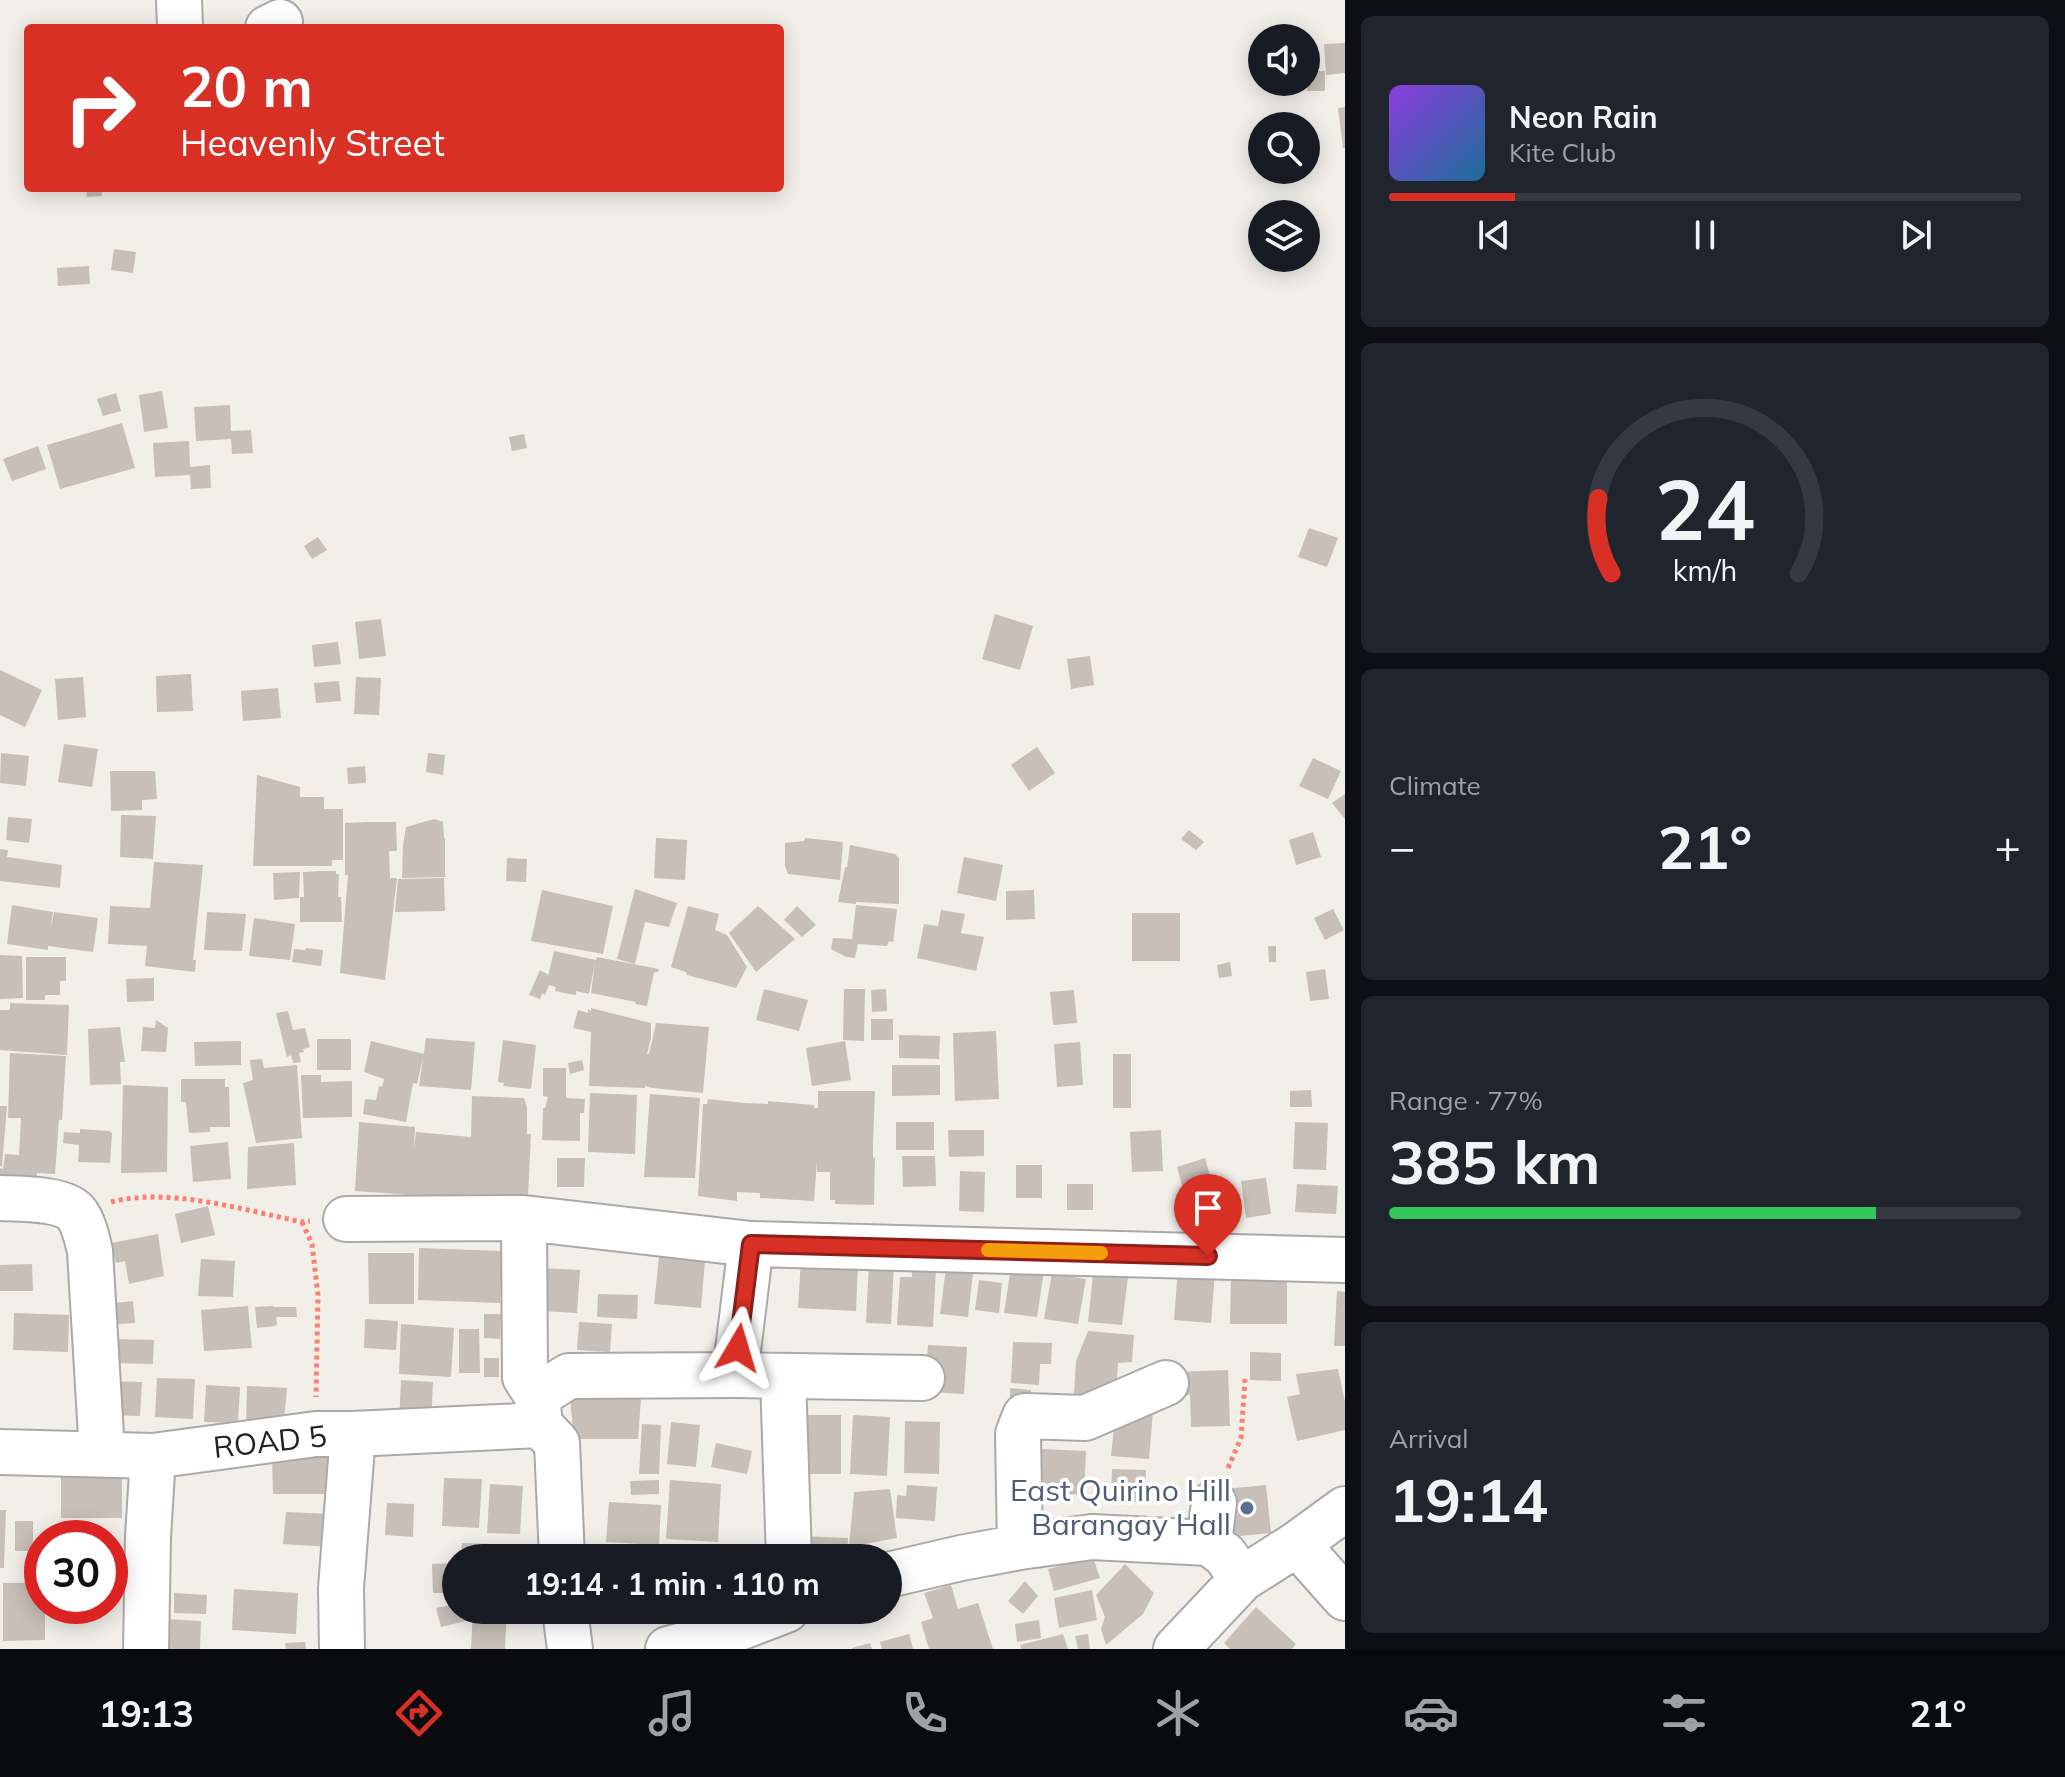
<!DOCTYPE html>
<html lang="en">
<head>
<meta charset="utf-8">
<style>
	body { margin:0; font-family:Mulish,sans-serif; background:#20242c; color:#f1f3f6; height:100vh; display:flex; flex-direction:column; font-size:30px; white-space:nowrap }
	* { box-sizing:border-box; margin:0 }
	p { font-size:26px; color:#9ea1a6 }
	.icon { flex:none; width:44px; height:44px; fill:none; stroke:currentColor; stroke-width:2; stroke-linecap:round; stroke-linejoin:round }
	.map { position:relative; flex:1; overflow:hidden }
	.drawer { display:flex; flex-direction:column; gap:16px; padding:16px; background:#0d0f14; width:720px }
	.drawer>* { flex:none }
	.guide { position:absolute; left:24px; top:24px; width:760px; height:168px; border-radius:8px; box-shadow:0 4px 20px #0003; background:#d93025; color:#fff; overflow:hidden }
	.buttons { position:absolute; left:1248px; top:24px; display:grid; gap:16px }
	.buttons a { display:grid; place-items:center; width:72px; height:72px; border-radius:50%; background:#171b24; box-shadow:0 4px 20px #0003; font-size:40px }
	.speed { position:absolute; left:24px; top:1520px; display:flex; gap:16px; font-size:40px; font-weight:700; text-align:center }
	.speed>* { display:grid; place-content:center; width:104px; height:104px; border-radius:50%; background:#171b24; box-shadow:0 4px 20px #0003; line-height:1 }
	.speed .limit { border:12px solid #d22; background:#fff; color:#111 }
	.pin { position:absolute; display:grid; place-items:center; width:68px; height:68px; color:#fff; margin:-82px -34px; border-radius:50% 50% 50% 0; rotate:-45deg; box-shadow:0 0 8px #0007 }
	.pin .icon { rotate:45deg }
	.me { position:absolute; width:88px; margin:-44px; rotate:7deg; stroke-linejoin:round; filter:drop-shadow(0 0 6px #0008) }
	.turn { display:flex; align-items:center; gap:28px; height:168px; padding:0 24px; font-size:36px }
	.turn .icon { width:104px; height:104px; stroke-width:2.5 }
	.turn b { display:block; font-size:56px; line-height:68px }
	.big { font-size:60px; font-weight:700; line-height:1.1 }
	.drawer .tile { flex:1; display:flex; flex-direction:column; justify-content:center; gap:12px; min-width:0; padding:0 28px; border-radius:12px; background:#20242c }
	.drawer .dial { align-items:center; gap:0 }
	.dial svg { height:208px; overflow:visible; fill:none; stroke:#363941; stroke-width:7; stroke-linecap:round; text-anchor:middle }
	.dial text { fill:#f1f3f6; stroke:none }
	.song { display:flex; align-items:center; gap:24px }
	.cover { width:96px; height:96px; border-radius:12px; background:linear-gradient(135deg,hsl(270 70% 55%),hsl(200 70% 35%)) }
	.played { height:8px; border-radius:4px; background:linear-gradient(90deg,#d93025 20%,#363941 20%) }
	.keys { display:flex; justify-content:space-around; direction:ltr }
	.heat { display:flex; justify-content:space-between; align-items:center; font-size:44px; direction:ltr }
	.charge { height:12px; border-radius:6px; background:linear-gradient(90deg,#34c759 77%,#363941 0) }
	.trip { position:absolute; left:442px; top:1544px; width:460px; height:80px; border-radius:40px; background:#171b24; box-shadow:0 4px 20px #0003; font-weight:700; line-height:80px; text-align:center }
	.tabs { display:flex; height:128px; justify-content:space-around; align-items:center; background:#090b0e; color:#9ea1a6 }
	.tabs .icon { width:56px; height:56px }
	.tabs .active { color:#d93025 }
	.tabs b { font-size:36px; color:#f1f3f6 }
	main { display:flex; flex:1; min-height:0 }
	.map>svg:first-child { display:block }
	.building { fill:#c7bfb8 }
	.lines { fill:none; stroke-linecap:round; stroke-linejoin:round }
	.minor-casing { stroke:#a9a9a9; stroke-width:48 }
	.path { stroke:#fa8072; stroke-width:5; stroke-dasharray:4 4; stroke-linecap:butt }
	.minor { stroke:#fff; stroke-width:44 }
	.route-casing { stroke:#8d1f18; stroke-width:20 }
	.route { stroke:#d93025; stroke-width:14 }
	.slow { stroke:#f59e0b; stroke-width:14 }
	.service-dot { fill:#5c6f8a; stroke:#fff; stroke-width:3 }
	.labels { text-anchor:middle; stroke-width:7; stroke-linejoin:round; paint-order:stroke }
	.street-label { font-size:30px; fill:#222; stroke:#fff }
	.service-label { font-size:30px; fill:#4e5e75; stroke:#fff; text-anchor:end }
</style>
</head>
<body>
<main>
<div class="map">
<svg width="1345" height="1649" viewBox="0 0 1345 1649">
	<rect width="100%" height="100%" fill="#f2efe9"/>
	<path class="building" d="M1345,43V73L1326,75L1324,44Z
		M1306,71H1325V91H1307Z
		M1345,107V148H1343L1338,108Z
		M86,188H101L102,196L87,197Z
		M114,249L136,252L133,273L111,270Z
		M89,266L90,284L58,286L57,268Z
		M162,391L168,428L144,432L139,395Z
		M116,393L121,411L103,416L97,399Z
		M230,405L231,431L251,430L253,453L232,454L231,439L196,441L194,407Z
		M122,423L135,468L60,489L47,445Z
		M524,434L527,448L512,451L509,437Z
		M189,441L190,467L210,465L211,488L191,489L190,475L155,477L153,443Z
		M38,446L46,469L12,481L3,459Z
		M1309,528L1338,538L1327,567L1298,557Z
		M318,537L327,550L312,559L304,546Z
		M995,614L1033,626L1020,670L982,659Z
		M381,619L386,656L359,659L355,622Z
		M338,642L341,664L314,667L312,645Z
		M1090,656L1094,685L1071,689L1067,659Z
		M0,670L42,690L25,727L0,715Z
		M191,674L193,711L157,712L156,676Z
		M83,677L86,717L58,720L55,679Z
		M356,677L381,678L379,715L354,714Z
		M339,681L341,701L316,703L314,683Z
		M278,688L281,718L243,721L241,691Z
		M64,744L98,749L92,787L58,782Z
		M1037,747L1055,773L1029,791L1011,765Z
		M1,753L29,756L26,786L0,783Z
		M428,753L445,755L443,775L426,772Z
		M1313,758L1341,771L1328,799L1299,786Z
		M365,766L366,783L348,784L347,768Z
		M110,771H155L157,799L142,800V810L111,811Z
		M257,775L300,787V797H324V809H343V860H332V866H253Z
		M1345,794V819L1332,803Z
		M121,815L156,816L153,859L120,857Z
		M8,817L32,819L29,843L6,840Z
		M434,819L443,822L444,838H445V877L402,878L403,845L406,827Z
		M368,822H396L397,851H389L390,878H397L385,980L340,973L348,875H345V823Z
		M1189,830L1204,842L1196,850L1181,839Z
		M1313,832L1321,857L1296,865L1289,840Z
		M656,838L687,840L685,880L654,878Z
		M805,838L843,842L840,880L788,874L785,866V843L804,841Z
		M850,845L895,854L899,858V904L856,902V904L838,902L845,867H847Z
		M0,849L8,850L7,857L62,865L60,888L0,881Z
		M964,857L1003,865L996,901L957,893Z
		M507,858L527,859L526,882L506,881Z
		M154,862L203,865L193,960H196L195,972L145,966L147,946L108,944L110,906L150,908Z
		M320,871H336V874H339L338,897H341L342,922H300V897H304L303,872Z
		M300,872L299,898L274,900L273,873Z
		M444,878L445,911L395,912L398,879Z
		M635,889L677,903L669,927L645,922L635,964L617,959Z
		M542,890L613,906L603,954L531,941Z
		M1034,890L1035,919L1006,920V891Z
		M12,905L53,912L50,931L54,912L98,918L93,952L48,946V950L7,944Z
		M856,905L897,909L893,942L889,941L887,946L858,944L855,958L846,957L831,949L833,938L852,939Z
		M688,906L719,914L715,930L727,935L747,967L736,988L687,975L686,972L671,967Z
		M758,906L795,939L756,972L729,933Z
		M797,906L816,925L802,937L784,920Z
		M1333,909L1344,930L1325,940L1314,918Z
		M941,910L965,914L961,933L984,937L976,971L917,958L924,924L938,926Z
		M207,912L246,914L242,951L204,950Z
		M1132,913H1180V961H1132Z
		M254,918L295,924L290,960L249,956Z
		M1268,946H1276V962H1269Z
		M306,948L323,950L321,966L292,962L294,949L305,950Z
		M554,951L596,960L597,957L659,969L658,972H654L647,1006L635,1004L636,1002L591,993L595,963L589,994L576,991V995H574L555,991L556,987L549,985L545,995L542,993L540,999L529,995L540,970L547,974L548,976Z
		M0,955L22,956L23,998L0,999Z
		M26,957H66V981H60V995H45V1000H26Z
		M1230,962L1232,976L1219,978L1217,965Z
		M1325,969L1329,999L1310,1001L1306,972Z
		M154,978V1001L127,1002L126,979Z
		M764,989L808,1000L799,1031L756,1020Z
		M844,989H865L864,1041L843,1040Z
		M886,989L887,1011L872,1012L871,990Z
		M1074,990L1077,1023L1053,1025L1050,992Z
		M10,1003L69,1005L67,1055L0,1050V1010H10Z
		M591,1008L651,1023V1038L647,1054H649L656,1023L709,1027L703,1093L653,1088L645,1086V1088L589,1086L591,1032L573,1028L578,1010L588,1013V1009L591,1011Z
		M288,1011L293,1030L305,1028L310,1047L303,1049L304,1052L299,1053L301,1062L293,1063L291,1055L287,1057L276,1013Z
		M871,1019H893V1040H871Z
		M156,1020L168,1028L166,1052L141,1051L143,1027L155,1028Z
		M120,1027L125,1062H120L121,1084L90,1085L88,1029Z
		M996,1031L999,1099L955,1101L953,1033Z
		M899,1035L940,1036L939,1059L899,1058Z
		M426,1038L475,1042L471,1090L419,1086Z
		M317,1039H351V1070H317Z
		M503,1040L536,1045L531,1089L503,1086L504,1083L498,1082Z
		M241,1041V1065L195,1066L194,1042Z
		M371,1041L424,1054L417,1084L413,1083L406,1122L363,1114L365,1099L376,1100L379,1086L382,1087L384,1079L364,1072Z
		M845,1041L851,1080L812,1086L806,1048Z
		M1080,1042L1083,1085L1057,1087L1054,1044Z
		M10,1053L66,1056L62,1120H59L55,1174L37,1173L36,1191L0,1190V1168L3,1169L5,1154L19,1155L21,1118H8Z
		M1113,1054H1131V1108H1113Z
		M262,1059L264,1068L297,1065L302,1138L256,1143L243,1083L253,1080L250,1060Z
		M582,1060L584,1070L570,1074L568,1063Z
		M892,1065H940V1095L892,1096Z
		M543,1068H566V1098L585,1099L584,1113H580V1141L542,1140L543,1108H545L548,1097L543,1096Z
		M301,1075H321V1082L352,1081V1117L303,1118Z
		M181,1079H225V1087H229L230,1127H210V1132L189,1133L186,1102H181Z
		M123,1085L168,1087L167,1172L121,1173Z
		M1311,1090L1312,1107H1290V1091Z
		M818,1091H875L873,1143V1157L875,1158L874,1205L835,1204V1200H830V1172H817V1160L814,1201L760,1198V1193L737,1192V1201L698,1196L703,1104H707L708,1099L744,1103L768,1104V1101L814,1105V1108H818Z
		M590,1093L637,1095L635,1154L588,1152Z
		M650,1094L700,1098L695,1178L644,1177Z
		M472,1096L524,1098L527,1108V1134H531L528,1196L469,1194V1197L412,1196V1195L355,1191L359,1122L415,1127L414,1149L416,1132L471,1137Z
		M0,1106H7L2,1166H0Z
		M896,1122H934V1150H896Z
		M1295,1122L1328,1123L1326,1170L1293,1169Z
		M80,1129L109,1131L112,1133L110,1163L78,1162L79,1145L63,1143L64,1132L80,1133Z
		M948,1130H984V1156L949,1157Z
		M1161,1130L1163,1171L1132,1172L1130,1132Z
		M228,1142L231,1179L193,1182L190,1146Z
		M294,1143L296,1185L247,1189L248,1147Z
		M902,1156H935L936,1186L903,1187Z
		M557,1158H585L584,1187H557Z
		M1205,1158L1222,1217L1193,1225L1177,1167Z
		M1016,1165H1042V1198H1016Z
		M960,1171L985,1172L984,1212L959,1211Z
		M1266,1178L1271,1214L1246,1218L1241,1181Z
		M1067,1184H1093V1210H1067Z
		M1297,1184L1338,1186L1336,1214L1295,1212Z
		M208,1206L215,1235L181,1243L175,1214Z
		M158,1234L164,1276L129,1284L125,1261L116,1263L111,1243Z
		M419,1248L502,1251L500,1303L418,1300Z
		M368,1253H414V1304H369Z
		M659,1257L705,1261L701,1308L654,1304Z
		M201,1259L235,1261L233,1297L198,1296Z
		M801,1259L858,1262L856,1311L798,1308Z
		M947,1260L974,1264L968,1317L940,1314Z
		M1012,1260L1045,1264L1037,1317L1004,1313Z
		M869,1262L894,1263L891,1324L866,1323Z
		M32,1264L33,1291H0V1265Z
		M912,1267L936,1268L933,1327L897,1325L900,1277H912Z
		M543,1268L580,1270L577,1313L541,1311Z
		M1178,1268L1215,1272L1211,1323L1174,1320Z
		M1231,1271H1287V1324H1230Z
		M1052,1273L1086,1279L1078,1324L1044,1319Z
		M1093,1274L1128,1277L1122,1325L1088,1322Z
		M979,1280L1002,1283L999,1313L975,1310Z
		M1337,1291L1345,1292V1346H1334Z
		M598,1294L638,1295L637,1319L597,1317Z
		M133,1301L135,1323L118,1324L115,1303Z
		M248,1306L252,1348L204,1351L201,1310Z
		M273,1306V1307H296L297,1317H276L277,1324L275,1326L257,1328L255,1307Z
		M14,1313L69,1315L68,1352L13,1350Z
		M484,1314H501L500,1339L484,1338Z
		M365,1319L398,1321L396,1350L364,1348Z
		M579,1322L612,1324L610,1352L577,1350Z
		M401,1324L454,1328L451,1377L399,1374Z
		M459,1329H479L480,1373H459Z
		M1088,1331L1134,1335L1132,1362L1118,1363L1116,1395L1074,1394L1076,1361Z
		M113,1339L154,1340L153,1364L112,1363Z
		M1013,1342L1052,1343L1051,1364H1040L1039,1385L1011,1383Z
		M928,1345L967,1347L964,1394L925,1392Z
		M1250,1352L1281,1353V1381L1250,1380Z
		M484,1358H499V1377H484Z
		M1338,1369L1345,1402V1430L1297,1441L1287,1397L1300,1394L1296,1374Z
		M1228,1370L1230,1426L1191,1427L1190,1395H1174L1173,1372Z
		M157,1378L195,1379L193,1419L155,1417Z
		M401,1380L433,1382L431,1427L399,1425Z
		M109,1381L142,1382L140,1416L108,1415Z
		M206,1385L240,1387L238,1423L204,1422Z
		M247,1386L287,1388L284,1421L246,1419Z
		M1010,1388L1031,1390V1402L1010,1401Z
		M570,1398H641L638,1439H574Z
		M1116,1408L1153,1411L1149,1459L1111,1456Z
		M798,1415H841V1474H798Z
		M853,1415L890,1417L887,1476L850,1474Z
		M905,1421L940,1422L939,1474L904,1473Z
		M671,1422L700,1425L696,1467L667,1464Z
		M642,1424L661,1425L659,1474H639Z
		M716,1443L752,1451L747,1474L711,1467Z
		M1042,1449L1086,1451L1084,1495L1040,1492Z
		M272,1456H334V1494H273Z
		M1112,1469L1146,1470L1145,1502L1111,1501Z
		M61,1471L122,1472V1518H61Z
		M444,1478L482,1479L479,1528L442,1526Z
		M659,1480V1494L631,1495L630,1481Z
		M670,1480L721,1484L718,1542L666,1539Z
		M490,1484L523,1486L520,1534L487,1533Z
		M907,1485L937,1487L935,1521L896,1518L897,1495L906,1496Z
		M1266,1485L1271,1533L1229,1537L1224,1489Z
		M890,1489L897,1538L849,1547L854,1492Z
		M609,1502L661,1505L659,1545L606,1542Z
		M387,1503L414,1504L413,1537L385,1535Z
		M0,1510H6L4,1568H0Z
		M286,1512L332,1514L330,1547L283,1544Z
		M15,1521H33V1551H15Z
		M802,1536L848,1538L847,1558H802Z
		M462,1543L492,1544L491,1558H461Z
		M500,1544H529V1558H500Z
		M42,1548V1572H38L37,1549Z
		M700,1549L739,1550V1558H700Z
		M1093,1557L1100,1578L1054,1591L1048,1569Z
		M453,1563L454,1593H433L432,1564Z
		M1125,1564L1154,1593L1143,1614L1106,1645L1101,1629L1105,1617L1096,1595Z
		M1025,1581L1038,1596L1023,1614L1008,1601Z
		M3,1583H42V1606H45V1640L3,1641Z
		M951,1585L958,1609L978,1603L993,1649H929L921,1622L933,1618L924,1593Z
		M234,1589L298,1593L296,1634L232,1630Z
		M1092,1590L1097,1620L1059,1628L1054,1598Z
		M174,1593L207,1595L206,1614L174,1613Z
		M456,1604V1610H463L466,1621L441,1627L436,1608Z
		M1256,1607L1296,1644L1292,1649H1230L1224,1643Z
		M473,1610H507L505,1649H471Z
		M662,1610H687L686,1614L662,1612Z
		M166,1619L201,1621L200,1649H165Z
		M1039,1620L1041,1638L1017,1642L1015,1624Z
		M909,1634L913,1649H882L880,1642Z
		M1063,1634L1068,1649H1021L1020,1645Z
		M1088,1634L1090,1649H1078L1075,1636Z
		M305,1642L306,1649H286L285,1643Z
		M870,1643L872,1649H852V1648Z"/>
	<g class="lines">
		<defs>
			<path id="minor" d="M179,0L180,28
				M268,28L280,22
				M0,1198C19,1199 64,1198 76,1213C84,1223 87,1239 90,1251L102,1453
				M524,1218L525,1377L537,1396L540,1425L557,1443L562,1558
				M346,1219L524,1218L751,1244L1345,1260
				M735,1375L751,1244
				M783,1377L789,1558
				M537,1396L569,1376L735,1375L922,1378
				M0,1452L153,1456L316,1434H353L540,1425
				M1209,1543L1214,1503
				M1297,1544L1345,1598
				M1020,1547L1018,1434L1025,1416L1085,1418L1166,1383
				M888,1575L961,1558L1020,1547L1092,1537L1209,1543L1225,1555L1242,1579
				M565,1610L570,1649
				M146,1649L148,1537L153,1456
				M342,1649L341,1588L353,1434
				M668,1649L721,1635L786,1610
				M1176,1649L1242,1579L1297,1544L1345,1509"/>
		</defs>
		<use href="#minor" class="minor-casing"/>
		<path class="path" d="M111,1202C169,1187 244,1210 302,1222L310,1221
			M302,1222L312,1244L318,1295L316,1397
			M1228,1468L1241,1438L1245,1379"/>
		<use href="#minor" class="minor"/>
	</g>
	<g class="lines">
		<defs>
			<path id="route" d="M738,1348L751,1244L1208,1256"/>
		</defs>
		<use href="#route" class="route-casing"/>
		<use href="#route" class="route"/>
		<path class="slow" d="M988,1250L1101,1253"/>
	</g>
	<circle class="service-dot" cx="1247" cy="1508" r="8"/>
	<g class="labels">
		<g class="street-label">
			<text transform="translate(270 1442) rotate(-6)" y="10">ROAD 5</text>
		</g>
		<g class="service-label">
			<text x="1231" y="1501">East Quirino Hill<tspan x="1231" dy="34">Barangay Hall</tspan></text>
		</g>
	</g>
</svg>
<div class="buttons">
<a><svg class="icon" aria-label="sound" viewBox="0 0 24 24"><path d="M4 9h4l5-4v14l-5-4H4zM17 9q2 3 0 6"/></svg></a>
<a><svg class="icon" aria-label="search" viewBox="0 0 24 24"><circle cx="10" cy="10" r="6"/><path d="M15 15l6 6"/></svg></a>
<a><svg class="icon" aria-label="layers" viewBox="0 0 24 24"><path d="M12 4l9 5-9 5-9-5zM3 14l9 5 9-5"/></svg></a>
</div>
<div class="speed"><div class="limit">30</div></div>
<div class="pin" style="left:1208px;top:1256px;background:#d93025"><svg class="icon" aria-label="arrive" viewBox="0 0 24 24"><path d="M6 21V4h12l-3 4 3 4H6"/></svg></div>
<svg class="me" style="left:738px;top:1348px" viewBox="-20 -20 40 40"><path d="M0-17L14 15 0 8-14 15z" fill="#d93025" stroke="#fff" stroke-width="4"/></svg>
<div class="trip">19:14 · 1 min · 110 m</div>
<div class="guide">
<div class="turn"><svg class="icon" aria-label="right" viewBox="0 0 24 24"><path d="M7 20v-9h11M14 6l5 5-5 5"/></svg><div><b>20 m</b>Heavenly Street</div></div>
</div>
</div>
<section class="drawer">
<div class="tile">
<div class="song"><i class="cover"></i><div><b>Neon Rain</b><p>Kite Club</p></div></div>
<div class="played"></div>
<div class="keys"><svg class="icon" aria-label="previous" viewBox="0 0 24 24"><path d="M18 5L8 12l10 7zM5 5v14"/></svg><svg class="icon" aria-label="pause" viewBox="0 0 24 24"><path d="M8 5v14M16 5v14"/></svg><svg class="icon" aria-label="next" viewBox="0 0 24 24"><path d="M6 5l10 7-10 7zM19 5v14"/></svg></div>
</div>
<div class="tile dial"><svg viewBox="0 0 100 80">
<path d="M14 69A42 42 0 1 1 86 69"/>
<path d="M14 69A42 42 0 0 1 9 40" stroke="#d93025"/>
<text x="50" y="56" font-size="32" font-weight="700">24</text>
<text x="50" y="72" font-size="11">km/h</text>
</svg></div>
<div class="tile"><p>Climate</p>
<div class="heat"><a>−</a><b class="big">21°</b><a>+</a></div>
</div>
<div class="tile"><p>Range · 77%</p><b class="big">385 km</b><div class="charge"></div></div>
<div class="tile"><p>Arrival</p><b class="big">19:14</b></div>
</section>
</main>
<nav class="tabs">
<b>19:13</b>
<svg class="icon active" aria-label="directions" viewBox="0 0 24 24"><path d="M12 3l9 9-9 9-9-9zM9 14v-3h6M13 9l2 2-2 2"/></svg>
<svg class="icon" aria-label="music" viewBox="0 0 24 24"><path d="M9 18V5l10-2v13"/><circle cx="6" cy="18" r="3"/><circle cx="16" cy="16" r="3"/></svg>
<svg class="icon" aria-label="phone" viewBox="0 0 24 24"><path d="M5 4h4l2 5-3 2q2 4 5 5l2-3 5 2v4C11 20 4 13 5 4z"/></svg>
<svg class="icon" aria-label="climate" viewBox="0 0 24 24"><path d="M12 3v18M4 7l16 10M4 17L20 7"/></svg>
<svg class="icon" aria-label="car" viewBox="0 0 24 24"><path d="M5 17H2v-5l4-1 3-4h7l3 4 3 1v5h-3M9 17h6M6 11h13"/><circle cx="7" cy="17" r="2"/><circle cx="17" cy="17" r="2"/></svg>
<svg class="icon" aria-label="filters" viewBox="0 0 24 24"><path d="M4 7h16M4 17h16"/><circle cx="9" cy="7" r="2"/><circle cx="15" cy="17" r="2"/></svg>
<b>21°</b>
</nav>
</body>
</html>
